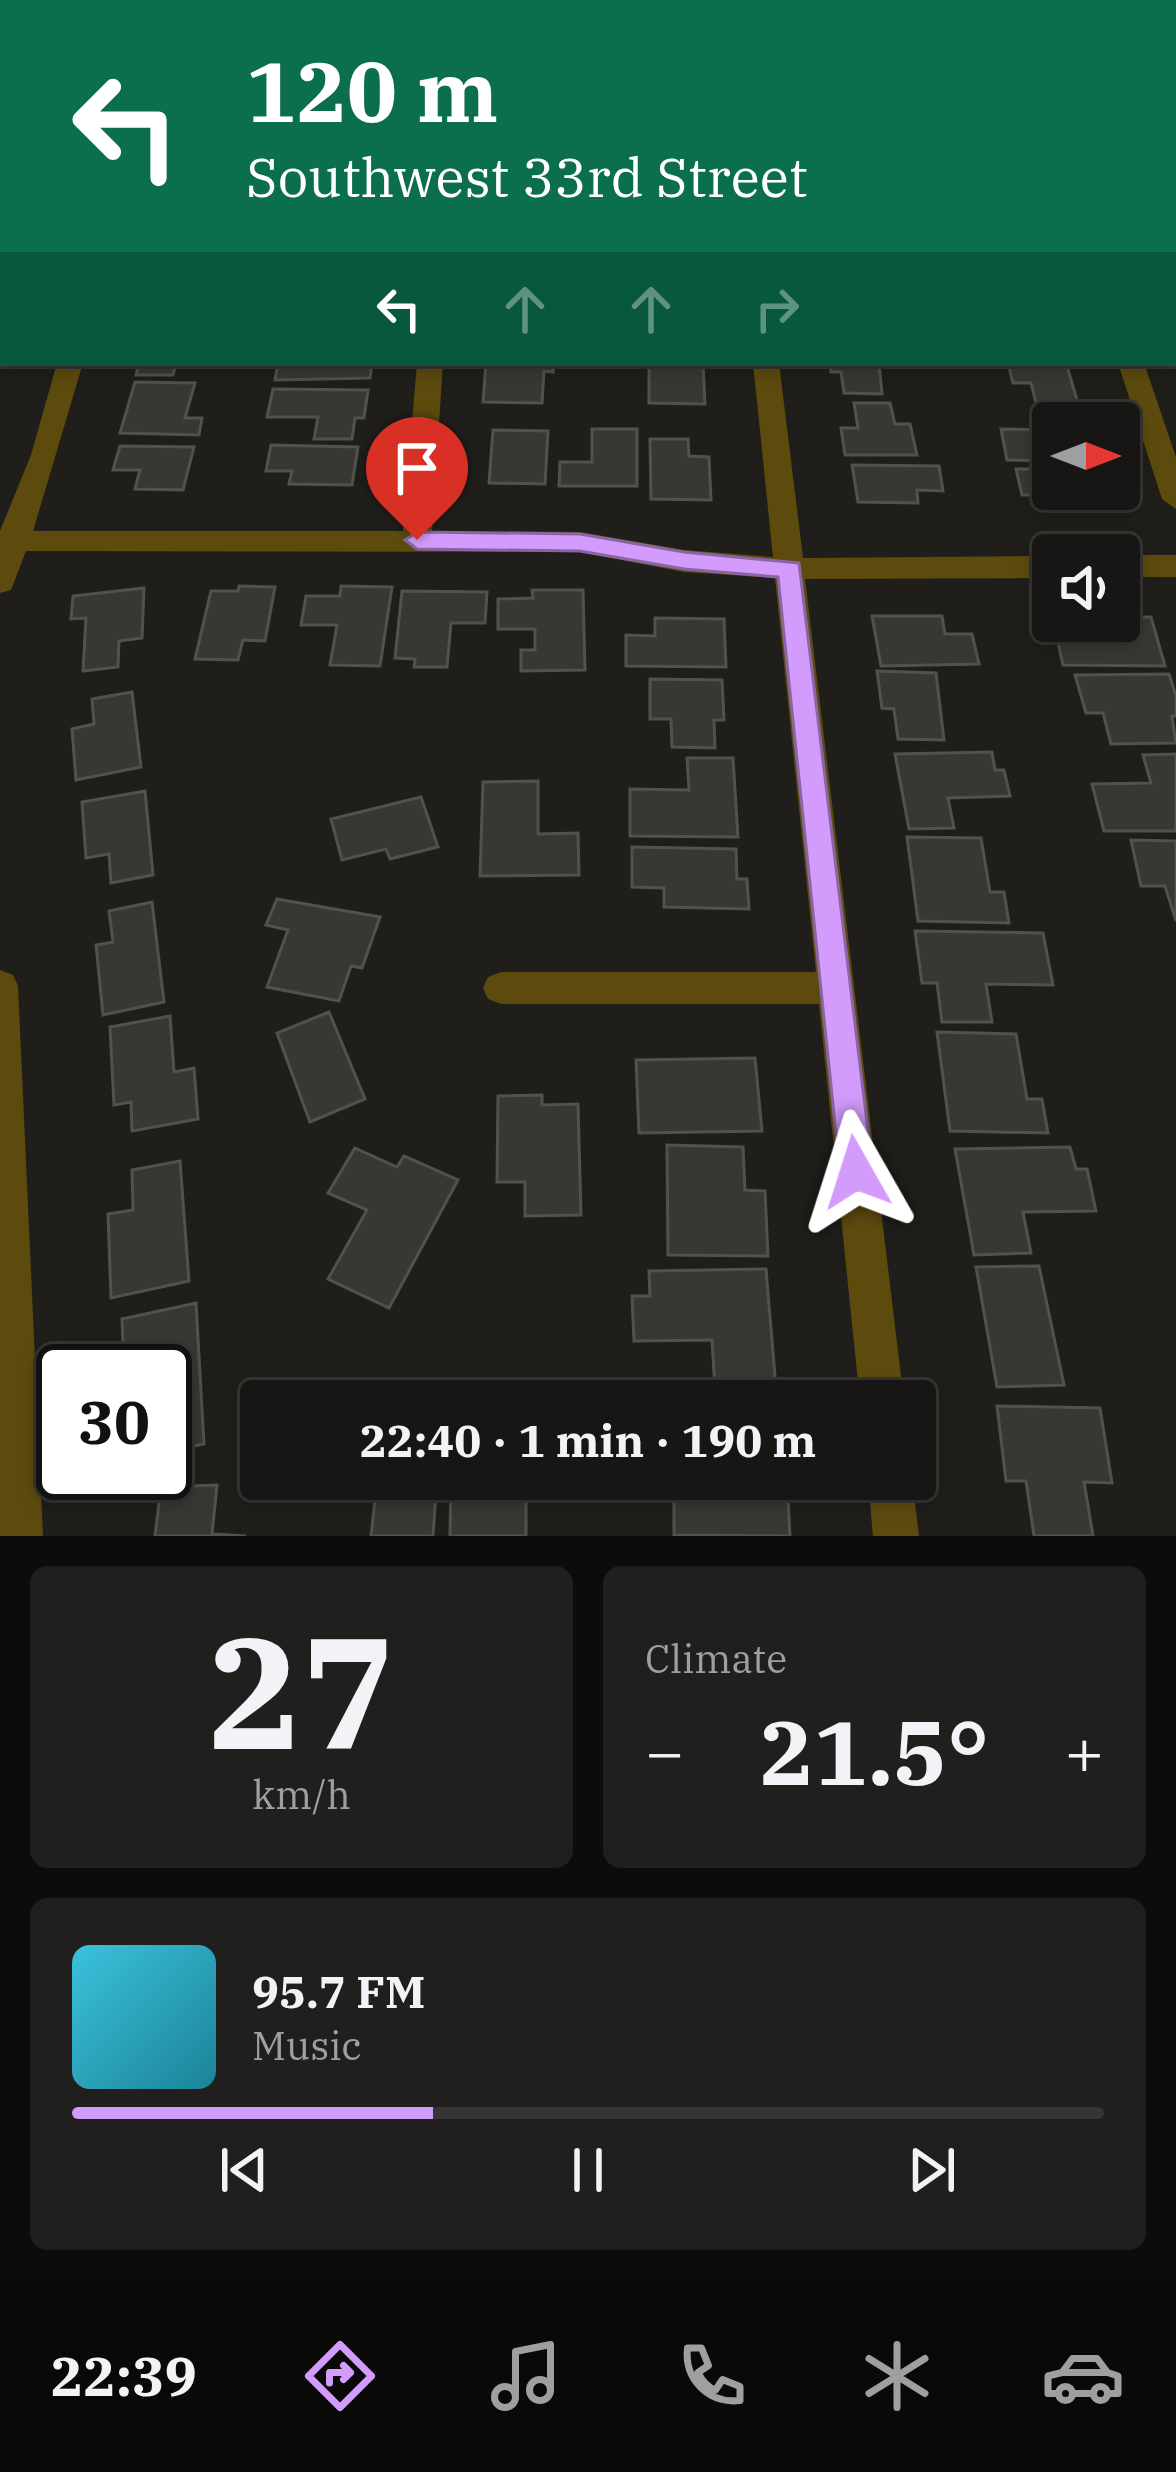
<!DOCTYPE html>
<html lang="en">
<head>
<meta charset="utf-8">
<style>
	body { margin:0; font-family:"IBM Plex Serif",serif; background:#201f1d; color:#f1f3f6; height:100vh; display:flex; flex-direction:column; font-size:45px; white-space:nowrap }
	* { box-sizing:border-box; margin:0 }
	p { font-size:39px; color:#9e9fa0 }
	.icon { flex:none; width:66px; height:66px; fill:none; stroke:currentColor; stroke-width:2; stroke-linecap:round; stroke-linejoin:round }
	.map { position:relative; height:1536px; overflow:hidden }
	.sheet { display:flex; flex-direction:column; gap:30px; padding:30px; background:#0d0c0b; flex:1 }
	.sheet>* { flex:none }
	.guide { position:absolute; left:0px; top:0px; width:1176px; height:366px; box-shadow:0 6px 18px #0003,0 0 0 3px #363534; background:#0b6e4f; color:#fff; overflow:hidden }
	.needle { width:78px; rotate:90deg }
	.tools { position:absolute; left:1032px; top:402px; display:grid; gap:24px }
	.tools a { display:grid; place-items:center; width:108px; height:108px; border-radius:12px; background:#171614; box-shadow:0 6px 18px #0003,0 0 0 3px #363534; font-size:60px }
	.speed { position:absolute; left:36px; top:1344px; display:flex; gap:24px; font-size:60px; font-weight:700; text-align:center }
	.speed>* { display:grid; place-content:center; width:156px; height:156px; border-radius:50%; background:#171614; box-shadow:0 6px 18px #0003,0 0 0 3px #363534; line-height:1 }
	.speed .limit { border:6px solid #111; border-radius:18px; background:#fff; color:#111 }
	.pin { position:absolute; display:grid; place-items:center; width:102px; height:102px; color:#fff; margin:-123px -51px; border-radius:50% 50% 50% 0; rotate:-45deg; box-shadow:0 0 12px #0007 }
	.pin .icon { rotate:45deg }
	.me { position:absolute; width:132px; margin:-66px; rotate:354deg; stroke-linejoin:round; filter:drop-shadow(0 0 9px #0008) }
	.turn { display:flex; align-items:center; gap:42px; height:252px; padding:0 48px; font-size:54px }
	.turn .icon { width:156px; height:156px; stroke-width:2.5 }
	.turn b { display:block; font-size:84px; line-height:102px }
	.lanes { display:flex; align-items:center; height:114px; padding:0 48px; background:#0003; justify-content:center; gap:60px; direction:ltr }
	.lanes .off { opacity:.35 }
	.big { font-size:90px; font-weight:700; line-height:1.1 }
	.sheet .card { flex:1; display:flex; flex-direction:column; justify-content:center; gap:18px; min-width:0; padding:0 42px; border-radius:18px; background:#201f1d }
	.sheet .dial { align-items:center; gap:0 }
	.dial b { font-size:156px; line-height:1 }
	.song { display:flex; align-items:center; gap:36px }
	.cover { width:144px; height:144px; border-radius:18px; background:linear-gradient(135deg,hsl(190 70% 55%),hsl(190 70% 35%)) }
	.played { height:12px; border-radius:6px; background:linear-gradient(90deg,#d39cfc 35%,#363534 35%) }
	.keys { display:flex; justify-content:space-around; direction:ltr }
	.heat { display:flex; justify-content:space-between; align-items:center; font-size:66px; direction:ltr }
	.sheet .tiles { flex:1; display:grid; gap:30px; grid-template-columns:1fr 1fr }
	.card:last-child { grid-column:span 2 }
	.trip { position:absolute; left:240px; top:1380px; width:696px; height:120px; border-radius:12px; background:#171614; box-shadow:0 6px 18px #0003,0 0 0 3px #363534; font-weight:700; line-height:120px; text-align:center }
	.dock { display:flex; height:192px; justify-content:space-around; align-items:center; background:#090908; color:#9e9fa0 }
	.dock .icon { width:84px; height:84px }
	.dock .active { color:#d39cfc }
	.dock b { font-size:54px; color:#f1f3f6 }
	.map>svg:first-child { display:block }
	.building { fill:#393734; stroke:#53514e; stroke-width:3 }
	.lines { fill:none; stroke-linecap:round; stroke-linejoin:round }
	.minor { fill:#5d4b0e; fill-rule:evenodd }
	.tertiary { fill:#5d4b0e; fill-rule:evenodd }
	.route { fill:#d39cfc; stroke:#8965a4; stroke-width:3 }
</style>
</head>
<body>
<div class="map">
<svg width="1176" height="1536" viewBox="0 0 1176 1536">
	<rect width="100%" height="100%" fill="#1f1e1a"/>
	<path class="building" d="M139,363H176L173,375H136Z
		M278,363H372L370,378L275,380Z
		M486,363H554L553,372L544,371L542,403L483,402Z
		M649,363H703L705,404L649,403Z
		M830,363H879L882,394L844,393L841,372H831Z
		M1008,363H1066L1078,403H1036L1031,383H1013Z
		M135,382L195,383L185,418H202L199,435L120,433Z
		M273,389L368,390L364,418H355L352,439H314L318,417H267Z
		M854,403H890L895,424H910L917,455H845L841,428H858Z
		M1047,409H1086L1089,423H1053V461L1007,460L1001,429L1052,430Z
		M592,429H637V486H559L560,462H592Z
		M493,430L548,431L545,484L489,483Z
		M650,439H688L689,456L709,457L711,500L651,499Z
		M271,445L358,447L352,485L289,484L292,471H266Z
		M120,446L194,447L183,490L135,489L140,470H113Z
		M852,465L939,466L943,491L917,490L918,503L858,502Z
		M1016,469H1053V489L1117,490L1122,509L1052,508L1050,495H1022Z
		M239,586L275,587L265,641L243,640L238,660L195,659L211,591H238Z
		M341,586L392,587L380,666L330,665L337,625H301L306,596H340Z
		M144,588L142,638L119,641L118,667L83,671L86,618L71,619L73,596Z
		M532,590H583L585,670L521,671V650H535V629H498V599L533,598Z
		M402,591L487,592L485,623H451L447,667H414L415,659L395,658Z
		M872,616H942L945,634H972L979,664L881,666Z
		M1119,617H1151L1165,666L1063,665L1056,634L1085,635L1082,621H1119Z
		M655,618L724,619L726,667L626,666V635L655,636Z
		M877,671L936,673L944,740L898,739L894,709L882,708Z
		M1169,674L1176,696V716H1172L1176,743L1111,744L1103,713H1086L1075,675Z
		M650,679L722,680L724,720H714L715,748L672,747L671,719H650Z
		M132,692L141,767L76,780L72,729L94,724L92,699Z
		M992,752L995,770H1004L1010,796L948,798L954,828L909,829L895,754Z
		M1176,754V831H1104L1092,784L1151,783L1143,755Z
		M687,758H733L738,837L630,836V789L689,790Z
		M538,781V834L578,833L579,875L480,876L483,782Z
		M145,791L153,875L111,883L109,854L86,858L82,802Z
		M421,797L438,847L390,859L386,849L342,860L331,819Z
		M907,837L981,838L990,892H1004L1009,923L918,921Z
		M1131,840L1176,841V921L1165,886H1141Z
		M632,847L736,849L737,879H747L749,909L664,907V888L632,887Z
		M277,899L380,917L362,968L351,966L339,1001L267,987L288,930L266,925Z
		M152,902L164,1002L103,1015L96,945L113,942L109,911Z
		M915,931L1043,933L1053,985L986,984L992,1022H942L937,983H922Z
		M329,1012L365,1099L310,1122L277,1033Z
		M170,1016L174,1072L194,1068L198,1119L132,1131L131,1102L114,1105L110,1027Z
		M937,1032L1016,1034L1027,1099H1042L1048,1133L950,1131Z
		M755,1058L762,1131L639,1133L636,1060Z
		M542,1095V1105L578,1104L581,1215L525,1216V1182H497L498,1096Z
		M667,1145L743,1147L745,1190L765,1191L768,1256L668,1255Z
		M1070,1147L1076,1169H1087L1096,1211L1023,1212L1031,1253L974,1255L955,1149Z
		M355,1148L397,1167L404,1156L458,1180L389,1308L328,1279L367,1210L328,1193Z
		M180,1161L189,1281L111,1298L108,1214L133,1210L132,1170Z
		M1039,1266L1064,1385L997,1387L976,1267Z
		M766,1269L776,1388L715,1389L712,1340L634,1341L632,1296H650L649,1271Z
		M196,1303L204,1444L165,1452V1371H124L122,1319Z
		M997,1406L1100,1408L1112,1483L1084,1482L1093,1536H1034L1026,1481H1006Z
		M526,1479V1536H450L451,1480Z
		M690,1479H787L790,1536L674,1535V1494H690Z
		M217,1485L212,1534L246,1536H155L161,1487Z
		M376,1491L436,1493L433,1536H371Z"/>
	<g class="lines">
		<path class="minor" d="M1173,139H1176V153H1173Z
			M0,140H3V154H0Z
			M57,363H83L33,531H403L417,363H443L432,531L580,532L684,550L773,557L753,363H779L803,558L1053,556V578L805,579L904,1401H860L819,1004H501L488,999L483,988L488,977L501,972H816L775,578L684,572L580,552L26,551L11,590L0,593V531L31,455Z
			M1118,363H1144L1176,457V509L1162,499Z
			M1119,555H1176V577H1119Z
			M0,970L13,975L18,986L43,1536H0Z
			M868,1479H912L919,1536H873Z"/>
		<path class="tertiary" d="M0,35H3V51H0Z
			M1173,40H1176V56H1173Z"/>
	</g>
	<path class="route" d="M417,532L580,534L684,552L799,563L873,1172L868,1182L856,1187L845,1182L840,1172L778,577L684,569L580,551L417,549L405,540Z"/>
</svg>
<div class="tools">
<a><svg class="needle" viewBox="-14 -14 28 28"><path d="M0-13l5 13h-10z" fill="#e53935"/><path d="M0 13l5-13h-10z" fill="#9e9fa0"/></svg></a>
<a><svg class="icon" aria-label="sound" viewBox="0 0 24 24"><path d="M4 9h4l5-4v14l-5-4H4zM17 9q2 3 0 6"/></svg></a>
</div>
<div class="speed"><div class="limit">30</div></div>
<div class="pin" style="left:417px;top:540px;background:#d93025"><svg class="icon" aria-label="arrive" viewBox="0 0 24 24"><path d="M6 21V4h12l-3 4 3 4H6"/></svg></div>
<svg class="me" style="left:856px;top:1172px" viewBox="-20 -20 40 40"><path d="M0-17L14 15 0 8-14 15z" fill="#d39cfc" stroke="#fff" stroke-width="4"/></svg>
<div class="trip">22:40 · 1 min · 190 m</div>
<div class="guide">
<div class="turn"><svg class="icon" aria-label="left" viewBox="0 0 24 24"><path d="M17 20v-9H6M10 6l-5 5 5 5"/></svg><div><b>120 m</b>Southwest 33rd Street</div></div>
<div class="lanes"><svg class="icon" aria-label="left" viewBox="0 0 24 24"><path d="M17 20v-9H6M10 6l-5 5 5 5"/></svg><svg class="icon off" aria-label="ahead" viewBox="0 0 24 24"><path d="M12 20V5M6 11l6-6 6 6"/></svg><svg class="icon off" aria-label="ahead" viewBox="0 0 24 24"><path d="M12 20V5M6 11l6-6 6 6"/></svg><svg class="icon off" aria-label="right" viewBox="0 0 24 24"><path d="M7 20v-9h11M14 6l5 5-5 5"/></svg></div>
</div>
</div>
<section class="sheet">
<div class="tiles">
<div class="card dial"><b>27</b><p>km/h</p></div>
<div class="card"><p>Climate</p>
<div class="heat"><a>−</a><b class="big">21.5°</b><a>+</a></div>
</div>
<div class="card">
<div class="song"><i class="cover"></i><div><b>95.7 FM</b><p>Music</p></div></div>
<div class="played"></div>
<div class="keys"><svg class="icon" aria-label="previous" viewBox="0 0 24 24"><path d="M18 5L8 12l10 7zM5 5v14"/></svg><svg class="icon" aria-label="pause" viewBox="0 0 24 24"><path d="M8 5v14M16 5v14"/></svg><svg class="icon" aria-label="next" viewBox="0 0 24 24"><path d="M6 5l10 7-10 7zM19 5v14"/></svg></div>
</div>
</div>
</section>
<nav class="dock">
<b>22:39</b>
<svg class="icon active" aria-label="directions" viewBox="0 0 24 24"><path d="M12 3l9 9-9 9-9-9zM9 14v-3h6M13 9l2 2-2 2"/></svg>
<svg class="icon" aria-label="music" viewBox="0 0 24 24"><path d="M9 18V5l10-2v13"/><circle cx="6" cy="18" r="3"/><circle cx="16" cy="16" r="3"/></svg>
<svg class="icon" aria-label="phone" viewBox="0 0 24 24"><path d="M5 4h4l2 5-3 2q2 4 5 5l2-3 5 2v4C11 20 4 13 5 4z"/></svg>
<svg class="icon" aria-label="climate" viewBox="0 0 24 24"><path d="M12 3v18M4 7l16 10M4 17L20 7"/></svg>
<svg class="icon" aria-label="car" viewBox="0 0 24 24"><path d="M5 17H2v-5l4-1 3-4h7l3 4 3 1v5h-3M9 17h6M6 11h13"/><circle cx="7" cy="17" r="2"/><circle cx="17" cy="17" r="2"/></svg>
</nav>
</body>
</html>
